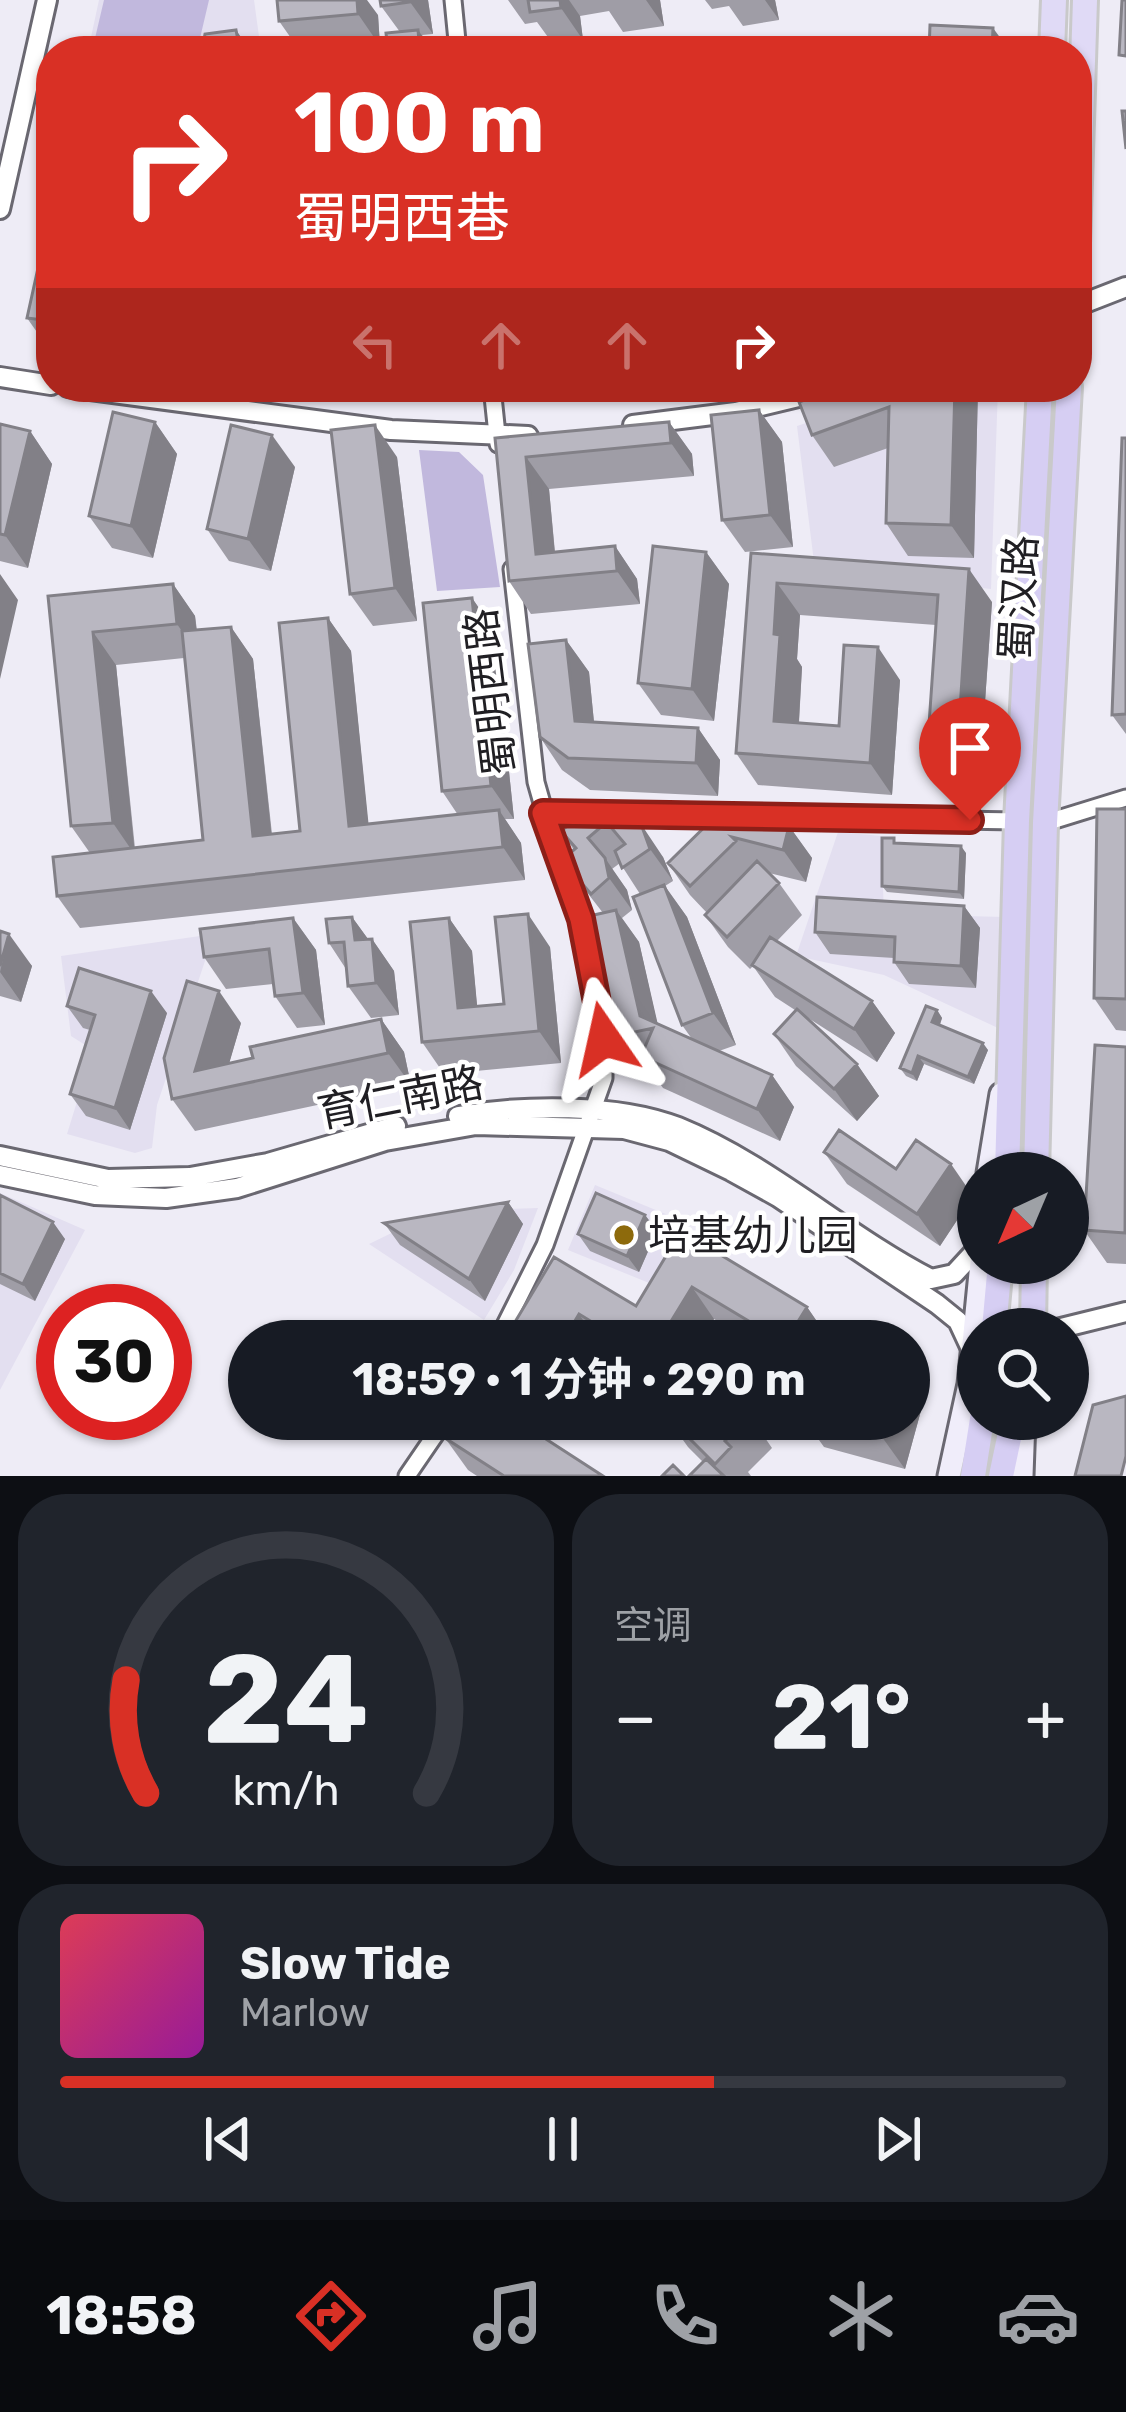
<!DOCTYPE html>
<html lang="zh">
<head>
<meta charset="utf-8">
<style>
	body { margin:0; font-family:Rubik,"Noto Sans SC",sans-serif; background:#20242c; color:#f1f3f6; height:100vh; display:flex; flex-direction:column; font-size:45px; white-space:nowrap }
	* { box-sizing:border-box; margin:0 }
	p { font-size:39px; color:#9ea1a6 }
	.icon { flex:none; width:66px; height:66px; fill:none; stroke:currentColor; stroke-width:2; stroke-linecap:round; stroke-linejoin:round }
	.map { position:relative; height:1476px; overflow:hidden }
	.panel { display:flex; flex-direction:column; gap:18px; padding:18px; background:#0d0f14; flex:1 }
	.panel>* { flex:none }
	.guide { position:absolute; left:36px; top:36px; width:1056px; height:366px; border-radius:48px; box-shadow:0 3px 9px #0004; background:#d93025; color:#fff; overflow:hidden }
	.needle { width:78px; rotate:224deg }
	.tools { position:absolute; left:957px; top:1152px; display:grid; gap:24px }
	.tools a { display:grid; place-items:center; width:132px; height:132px; border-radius:50%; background:#171b24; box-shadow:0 3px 9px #0004; font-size:60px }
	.speed { position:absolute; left:36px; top:1284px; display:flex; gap:24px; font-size:60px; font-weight:700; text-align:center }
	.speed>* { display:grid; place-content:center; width:156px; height:156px; border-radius:50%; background:#171b24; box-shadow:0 3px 9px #0004; line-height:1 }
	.speed .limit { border:18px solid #d22; background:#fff; color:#111 }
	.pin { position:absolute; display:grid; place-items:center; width:102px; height:102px; color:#fff; margin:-123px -51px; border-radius:50% 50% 50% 0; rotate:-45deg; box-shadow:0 0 12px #0007 }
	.pin .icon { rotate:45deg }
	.me { position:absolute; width:132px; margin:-66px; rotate:349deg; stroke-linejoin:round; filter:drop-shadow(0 0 9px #0008) }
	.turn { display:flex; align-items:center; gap:42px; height:252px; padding:0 60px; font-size:54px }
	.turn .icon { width:156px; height:156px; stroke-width:2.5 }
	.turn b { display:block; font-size:84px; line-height:102px }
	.lanes { display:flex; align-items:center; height:114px; padding:0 60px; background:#0003; justify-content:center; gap:60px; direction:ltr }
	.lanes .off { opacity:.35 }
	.big { font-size:90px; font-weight:700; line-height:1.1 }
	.panel .tile { flex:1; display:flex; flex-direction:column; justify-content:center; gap:18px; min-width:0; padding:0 42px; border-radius:48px; background:#20242c }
	.panel .dial { align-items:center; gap:0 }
	.dial svg { height:312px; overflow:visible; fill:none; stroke:#363941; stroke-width:7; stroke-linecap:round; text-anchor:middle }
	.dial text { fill:#f1f3f6; stroke:none }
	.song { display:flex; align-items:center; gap:36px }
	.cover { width:144px; height:144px; border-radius:18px; background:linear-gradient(135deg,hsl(350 70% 55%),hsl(300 70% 35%)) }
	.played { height:12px; border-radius:6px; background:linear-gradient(90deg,#d93025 65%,#363941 65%) }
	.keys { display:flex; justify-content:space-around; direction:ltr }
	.heat { display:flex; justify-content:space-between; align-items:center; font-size:66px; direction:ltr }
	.panel .tiles { flex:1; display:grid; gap:18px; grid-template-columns:1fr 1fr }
	.tile:last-child { grid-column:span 2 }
	.trip { position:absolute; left:228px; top:1320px; width:702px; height:120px; border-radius:60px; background:#171b24; box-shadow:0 3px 9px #0004; font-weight:700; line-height:120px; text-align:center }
	.dock { display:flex; height:192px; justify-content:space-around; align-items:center; background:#090b0e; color:#9ea1a6 }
	.dock .icon { width:84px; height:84px }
	.dock .active { color:#d93025 }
	.dock b { font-size:54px; color:#f1f3f6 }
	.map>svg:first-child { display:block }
	.built { fill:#e3dff0 }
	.green { fill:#c1b8dd }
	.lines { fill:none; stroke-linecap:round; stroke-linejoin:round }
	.minor-casing { stroke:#6a6871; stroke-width:21 }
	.tertiary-casing { stroke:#6a6871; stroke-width:24 }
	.secondary-casing { stroke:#6a6871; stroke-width:27 }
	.primary-casing { stroke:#c9c9ca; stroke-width:30 }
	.trunk-casing { stroke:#c9c9ca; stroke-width:30 }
	.minor { stroke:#fff; stroke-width:15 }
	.tertiary { stroke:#fff; stroke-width:18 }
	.secondary { stroke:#f0edfa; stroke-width:21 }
	.primary { stroke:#e0daf6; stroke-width:24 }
	.trunk { stroke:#d6cef3; stroke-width:24 }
	.wall { fill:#9f9da6; fill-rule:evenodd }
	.shaded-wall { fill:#828087 }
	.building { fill:#b9b7c1; stroke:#828087; stroke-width:3 }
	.route-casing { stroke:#8d1f18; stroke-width:30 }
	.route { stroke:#d93025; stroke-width:21 }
	.poi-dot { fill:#8d6a0c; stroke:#fff; stroke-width:4.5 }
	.labels { text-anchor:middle; stroke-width:9; stroke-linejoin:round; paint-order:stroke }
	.street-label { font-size:42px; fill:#201f23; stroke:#fff }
	.poi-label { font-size:42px; fill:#201f23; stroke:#fff; text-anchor:start }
</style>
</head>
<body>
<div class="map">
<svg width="1126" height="1476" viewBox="0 0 1126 1476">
	<rect width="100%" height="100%" fill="#eeecf6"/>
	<path class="built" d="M99,0H254L261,51H88Z
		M914,387H998L991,589L815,570L797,426Z
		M838,832L881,836L884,914L1005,917L998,1028L884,975L796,956Z
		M214,934L157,1105L152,1148L135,1153L67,1134L93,1050L71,1036L61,956Z
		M595,1185L680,1220L654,1285L568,1250Z
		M0,1193L85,1230L0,1390Z
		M538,1208L514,1270L484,1320L369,1244L410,1224L475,1210Z"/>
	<path class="green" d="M104,0H209L197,51H92Z
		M419,450L459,452L483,475L500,587L437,591Z"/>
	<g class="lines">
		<defs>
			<path id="minor" d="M453,0L458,51
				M492,387L498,444
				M543,813L1017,821
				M1045,823L1126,798
				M497,1341L545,1245L604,1078V1039L581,918L559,863L536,782L512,569
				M407,1476L446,1419"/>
			<path id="tertiary" d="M0,209L47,0
				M1077,306L1126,287
				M0,377L51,385
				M68,387L391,430L528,436
				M633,425L736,412L840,387
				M458,1116C522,1105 617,1103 678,1127C769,1164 844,1234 931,1279L954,1274L978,1248
				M0,1156L108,1179L190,1177L268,1163L396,1126
				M0,1175L95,1195L166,1198L237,1188L385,1141L476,1125L624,1129L669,1141L731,1171L778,1197L937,1304L958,1321L972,1351
				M1057,1329L1126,1312"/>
			<path id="secondary" d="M988,1173L1001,1094
				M949,1476L969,1384L981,1263
				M1022,1476L1024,1419"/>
			<path id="primary" d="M1052,51L1054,0
				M1077,243L1085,0"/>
			<path id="trunk" d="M1007,1173L1017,821L1040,387
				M1036,1173L1045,823L1069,387
				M994,1329L1000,1263
				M1033,1329L1034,1263
				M973,1476L982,1419
				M1001,1476L1013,1419"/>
		</defs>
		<use href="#minor" class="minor-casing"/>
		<use href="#tertiary" class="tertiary-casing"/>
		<use href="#secondary" class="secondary-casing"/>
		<use href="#primary" class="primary-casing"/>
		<use href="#trunk" class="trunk-casing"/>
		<use href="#minor" class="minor"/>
		<use href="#tertiary" class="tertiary"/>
		<use href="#secondary" class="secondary"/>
		<use href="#primary" class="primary"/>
		<use href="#trunk" class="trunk"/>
	</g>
	<path class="wall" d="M277,0L378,15L380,46L356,48L358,51H300L279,21Z
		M380,0H428L433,34L422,35L433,51H388L400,32L381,6Z
		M508,0H660L664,26L623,32L609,11L580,16L583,40L553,44L537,22L525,24Z
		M705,0H775L779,20L743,26L729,6L712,9Z
		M51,209V336L39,335L27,318Z
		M978,387L974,558L908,556L886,523L888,448L834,467L812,435L799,402Z
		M759,410L782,442L793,547L745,552L722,520Z
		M155,422L177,454L153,558L112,548L89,516Z
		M669,422L692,454L694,476L549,489L555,552L615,546L637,579L640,604L531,614L509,581L495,438Z
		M0,424L30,431L52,464L28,568L0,561Z
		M1126,438V734L1112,715Z
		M397,457L417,621L373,626L350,594Z
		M295,467L271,571L229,561L207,529Z
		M706,552L729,584L714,721L661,715L638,683Z
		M751,553L992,602L980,773L951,771L928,739L936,625L800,615L797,659L802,667L799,723L839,726L900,680L892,795L758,785L736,753Z
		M173,584L195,616L197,630L231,627L253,659L272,834L300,831L328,618L351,651L368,824L458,815L442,791L472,598L494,630L514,819H505L521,843L525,880L80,928L57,896L90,853L71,826L48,596ZM184,658L203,840L135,848L116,665Z
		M566,640L589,672L594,722L698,728L720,760L718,796L590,790L562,770L540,737Z
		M594,804L611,824L663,857L673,881L665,886L687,917L736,1045L719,1051L772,1075L794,1107L780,1141L663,1088L648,1066L635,1069L612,1037L603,913L562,860L574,850L561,831ZM620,863L640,894L682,1025L692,1039L657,1023L639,942L622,918L632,910L627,890L612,869Z
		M723,809L789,826L812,858L806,882L769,873L779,883L802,915L777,941L872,1001L895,1033L877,1062L805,1016L857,1064L879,1096L857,1121L796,1066L774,1034L795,1010L775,997L753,966L750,969L728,947L705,915L707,913L690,895L668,863Z
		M1126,809V1031L1116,1030L1094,998Z
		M898,843L966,853L964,899L887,892L882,886Z
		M964,906L980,928L976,988L909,984L894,962V958L830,954L815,932Z
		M352,917L368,939H372L394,971L399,1015L371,1018L348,986L346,969L329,943Z
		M293,918L316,950L325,1025L297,1028L275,996L273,984L226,989L204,957Z
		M449,918L472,951L477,1007L504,1004L550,947L561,1063L444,1074L422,1042Z
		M0,931L32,966L21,1002L0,996Z
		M67,1006L167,1013L130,1130L86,1116L70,1094L90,1030L83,1028Z
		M937,1010L942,1018L940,1025L988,1050L974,1084L924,1064L917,1081L906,1076L900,1068Z
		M381,1019L404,1052L411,1085L195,1131L172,1099L241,1023L229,1063L253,1058Z
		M1126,1047V1264L1107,1263L1084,1230Z
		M824,1152L896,1169L973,1196L940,1246L847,1184Z
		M0,1195L65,1239L35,1301L0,1284Z
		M508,1202L523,1224L485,1301L400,1245L384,1223Z
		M645,1215L657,1231L639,1272L590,1251L578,1234Z
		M681,1231L807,1307L829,1339L828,1341H751L714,1319L701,1341H509L506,1337L554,1257L636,1306Z
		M928,1385L905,1469L824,1447L804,1419H909Z
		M668,1419H752L772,1448L748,1472L751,1476H689L703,1462L688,1447Z
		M445,1438L603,1476H477L468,1470Z"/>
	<path class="shaded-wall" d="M357,0H367L378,15L380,46L358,14Z
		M410,0H428L433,34L410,2Z
		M560,0H569L580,16L583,40L561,8Z
		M646,0H660L664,26Z
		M765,0H775L779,20Z
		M993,28L1010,51H992Z
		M236,30L248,47L249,51H240Z
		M418,30L433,51H420Z
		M955,387H978L974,558L951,525Z
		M759,410L782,442L793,547L770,515Z
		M155,422L177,454L153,558L131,526Z
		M669,422L692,454L694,476L671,443Z
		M375,425L397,457L417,621L395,588Z
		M30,431L52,464L28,568L5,535Z
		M272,435L295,467L271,571L248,539Z
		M526,457L549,489L557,577L536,554Z
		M615,546L637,579L640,604L617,571Z
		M706,552L729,584L714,721L692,689Z
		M969,569L992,602L980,773L958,741Z
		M0,574L18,600L0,679Z
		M777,583L800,615L797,659L802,667L797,753L774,721V634Z
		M173,584L195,616L199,656L177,624Z
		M472,598L494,630L514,819L491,786Z
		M328,618L351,651L372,858L349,826Z
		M231,627L253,659L275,868L253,836Z
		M93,632L116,665L135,855L113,823Z
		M566,640L589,672L597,753L575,721Z
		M878,647L900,680L892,795L870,763Z
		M698,728L720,760L718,796L696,763Z
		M499,810L521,843L525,880L503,847Z
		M641,824L663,857L673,881L650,849Z
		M789,826L812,858L806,882L783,850Z
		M961,846L966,853L964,899L959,892Z
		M605,858L627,890L632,910L609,878Z
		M664,885L687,917L736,1045L713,1013Z
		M964,906L980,928L976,988L961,966Z
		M616,910L639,942L661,1038L640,1016Z
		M528,914L550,947L561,1063L539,1031Z
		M352,917L373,946L372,939L394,971L399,1015L376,983L355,940Z
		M293,918L316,950L325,1025L303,993Z
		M449,918L472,951L480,1036L458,1008Z
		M9,934L32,966L21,1002L0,972Z
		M151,991L167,1013L130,1130L115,1108Z
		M219,991L241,1023L222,1088L195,1071Z
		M872,1001L895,1033L877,1062L854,1029Z
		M937,1010L942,1018L938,1029L932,1022Z
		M381,1019L404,1052L411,1085L388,1053Z
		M983,1043L988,1050L974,1084L968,1077Z
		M918,1056L924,1064L917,1081L912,1073Z
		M857,1064L879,1096L857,1121L834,1089Z
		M772,1075L794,1107L780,1141L757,1109Z
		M951,1164L973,1196L940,1246L917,1214Z
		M508,1202L523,1224L485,1301L469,1279Z
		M645,1215L657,1231L639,1272L627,1256Z
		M53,1222L65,1239L35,1301L23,1284Z
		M692,1287L714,1319L701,1341H659Z
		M807,1307L829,1339L828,1341H786Z
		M579,1314L597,1341H563Z
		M909,1359L928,1385L905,1469L882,1437L887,1419H909Z"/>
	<path class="building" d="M277,0H357L358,14L279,21Z
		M380,0H410V2L381,6Z
		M528,0H560L561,8L530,12Z
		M1122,0H1126V56L1119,55Z
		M930,25L993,28L992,51H929Z
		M236,30L240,51H202L205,34Z
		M418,30L420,51H388L386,33Z
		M349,38L351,51H319L318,41Z
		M881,38L882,51H779Z
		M1122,111H1126V149Z
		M51,209V321L27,318Z
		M840,387H955L951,525L886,523L889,407L812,435L799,402Z
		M759,410L770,515L722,520L711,415Z
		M113,412L155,422L131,526L89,516Z
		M669,422L671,443L526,457L536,554L615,546L617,571L509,581L495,438Z
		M0,424L30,431L5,535L0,534Z
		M231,425L272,435L248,539L207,529Z
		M375,425L395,588L350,594L331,430Z
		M1122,438H1126V714L1112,715Z
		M653,546L706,552L692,689L638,683Z
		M751,553L969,569L958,741L928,739L938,595L777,583L774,634L780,635L774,721L839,726L844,645L878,647L870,763L736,753Z
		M173,584L177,624L93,632L113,823L71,826L48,596Z
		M472,598L491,786L442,791L423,603Z
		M328,618L349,826L499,810L503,847L57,896L53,857L203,840L182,631L231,627L253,836L300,831L279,623Z
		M566,640L575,721L698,728L696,763L568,758L540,737L528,644Z
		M594,804L608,821L588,838L605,858L609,878L591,894L562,860L576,848L561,831Z
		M628,809L641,824L650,849L622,868L615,851L625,844L609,825Z
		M723,809L789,826L783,850L732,837L736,841L690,886L668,863Z
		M1097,809H1126V999L1094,998Z
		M882,838H894V843L961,846L959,892L882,886Z
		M757,861L779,883L727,937L705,915Z
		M664,885L713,1013L682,1025L633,897Z
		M817,897L964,906L961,966L894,962L895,937L815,932Z
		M616,910L640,1016L772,1075L757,1109L641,1056L653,1028L612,1037L585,917Z
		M528,914L539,1031L422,1042L410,922L449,918L458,1008L504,1004L495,917Z
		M352,917L355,940L372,939L376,983L348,986L344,942L329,943L326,919Z
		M293,918L303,993L275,996L269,949L204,957L200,929Z
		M0,931L9,934L0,966Z
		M770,937L872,1001L854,1029L752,965Z
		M79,968L151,991L115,1108L70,1094L95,1015L67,1006Z
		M187,981L219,991L195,1071L253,1058L250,1047L381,1019L388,1053L172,1099L164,1058Z
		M926,1006L937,1010L932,1022L983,1043L968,1077L918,1056L912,1073L900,1068Z
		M797,1009L857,1064L834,1089L774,1034Z
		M1095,1045L1126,1047L1125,1233L1084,1230Z
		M839,1130L896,1169L916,1140L951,1164L917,1214L824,1152Z
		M596,1193L645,1215L627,1256L578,1234Z
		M0,1195L53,1222L23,1284L0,1273Z
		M508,1202L469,1279L384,1223Z
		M681,1231L807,1307L786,1341H782L692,1287L659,1341H623L579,1314L563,1341H513L506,1337L554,1257L636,1306Z
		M866,1328L886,1341H858Z
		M1126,1396V1456L1121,1476H1075L1093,1405Z
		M458,1419H515L603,1476H504L445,1438Z
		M670,1419H746L725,1441L731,1447L715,1464Z
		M816,1419H887L882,1437Z
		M706,1459L724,1476H689Z
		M673,1465L684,1476H662Z"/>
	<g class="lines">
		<defs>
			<path id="route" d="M604,1039L581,919L543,813L970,820"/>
		</defs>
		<use href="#route" class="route-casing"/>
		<use href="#route" class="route"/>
	</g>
	<circle class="poi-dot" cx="624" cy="1235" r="12"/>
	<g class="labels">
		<g class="street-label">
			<text transform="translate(1018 598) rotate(-87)" y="15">蜀汉路</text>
			<text transform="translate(490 692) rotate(-97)" y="15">蜀明西路</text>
			<text transform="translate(400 1097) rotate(-11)" y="15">育仁南路</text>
		</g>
		<g class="poi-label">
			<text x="648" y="1250">培基幼儿园</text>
		</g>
	</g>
</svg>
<div class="tools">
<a><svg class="needle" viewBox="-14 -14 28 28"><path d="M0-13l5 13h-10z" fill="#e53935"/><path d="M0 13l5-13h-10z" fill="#9ea1a6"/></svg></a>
<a><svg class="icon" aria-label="search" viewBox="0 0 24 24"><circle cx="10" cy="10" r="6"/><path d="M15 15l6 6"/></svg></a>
</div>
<div class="speed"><div class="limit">30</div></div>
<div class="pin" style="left:970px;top:820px;background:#d93025"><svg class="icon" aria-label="arrive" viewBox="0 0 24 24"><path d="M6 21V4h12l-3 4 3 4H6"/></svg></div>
<svg class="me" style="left:604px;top:1039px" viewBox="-20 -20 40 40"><path d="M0-17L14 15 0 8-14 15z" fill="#d93025" stroke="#fff" stroke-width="4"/></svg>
<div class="trip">18:59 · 1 分钟 · 290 m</div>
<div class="guide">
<div class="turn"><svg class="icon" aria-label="right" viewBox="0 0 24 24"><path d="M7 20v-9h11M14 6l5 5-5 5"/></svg><div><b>100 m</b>蜀明西巷</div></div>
<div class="lanes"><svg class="icon off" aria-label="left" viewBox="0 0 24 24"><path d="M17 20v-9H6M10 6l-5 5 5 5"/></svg><svg class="icon off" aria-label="ahead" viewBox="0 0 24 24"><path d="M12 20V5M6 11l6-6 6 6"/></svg><svg class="icon off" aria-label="ahead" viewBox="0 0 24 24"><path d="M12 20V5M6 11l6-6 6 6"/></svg><svg class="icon" aria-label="right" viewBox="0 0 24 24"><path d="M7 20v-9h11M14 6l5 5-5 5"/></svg></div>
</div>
</div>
<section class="panel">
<div class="tiles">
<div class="tile dial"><svg viewBox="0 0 100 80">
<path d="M14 69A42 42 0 1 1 86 69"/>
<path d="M14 69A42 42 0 0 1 9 40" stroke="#d93025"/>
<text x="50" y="56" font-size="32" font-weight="700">24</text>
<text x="50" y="72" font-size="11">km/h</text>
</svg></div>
<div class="tile"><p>空调</p>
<div class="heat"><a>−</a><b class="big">21°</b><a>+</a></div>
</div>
<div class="tile">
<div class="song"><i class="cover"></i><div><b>Slow Tide</b><p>Marlow</p></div></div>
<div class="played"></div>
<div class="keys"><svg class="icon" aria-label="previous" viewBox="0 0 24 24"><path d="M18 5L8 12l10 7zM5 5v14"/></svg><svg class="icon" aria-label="pause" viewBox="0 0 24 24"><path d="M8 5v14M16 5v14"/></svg><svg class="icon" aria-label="next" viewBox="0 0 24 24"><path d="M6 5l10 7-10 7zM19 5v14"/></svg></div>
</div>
</div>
</section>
<nav class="dock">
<b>18:58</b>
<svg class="icon active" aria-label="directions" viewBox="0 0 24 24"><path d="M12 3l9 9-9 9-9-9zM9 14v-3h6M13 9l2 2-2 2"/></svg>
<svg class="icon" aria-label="music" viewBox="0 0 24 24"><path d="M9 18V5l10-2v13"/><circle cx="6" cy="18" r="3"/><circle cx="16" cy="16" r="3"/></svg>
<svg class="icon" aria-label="phone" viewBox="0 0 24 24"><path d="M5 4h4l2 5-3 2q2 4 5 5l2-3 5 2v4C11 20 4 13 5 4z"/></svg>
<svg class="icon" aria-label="climate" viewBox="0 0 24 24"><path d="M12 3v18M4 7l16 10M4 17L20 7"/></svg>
<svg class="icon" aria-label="car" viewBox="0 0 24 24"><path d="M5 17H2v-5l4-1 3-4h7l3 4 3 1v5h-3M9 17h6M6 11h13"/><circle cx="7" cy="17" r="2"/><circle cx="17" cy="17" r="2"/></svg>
</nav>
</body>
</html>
